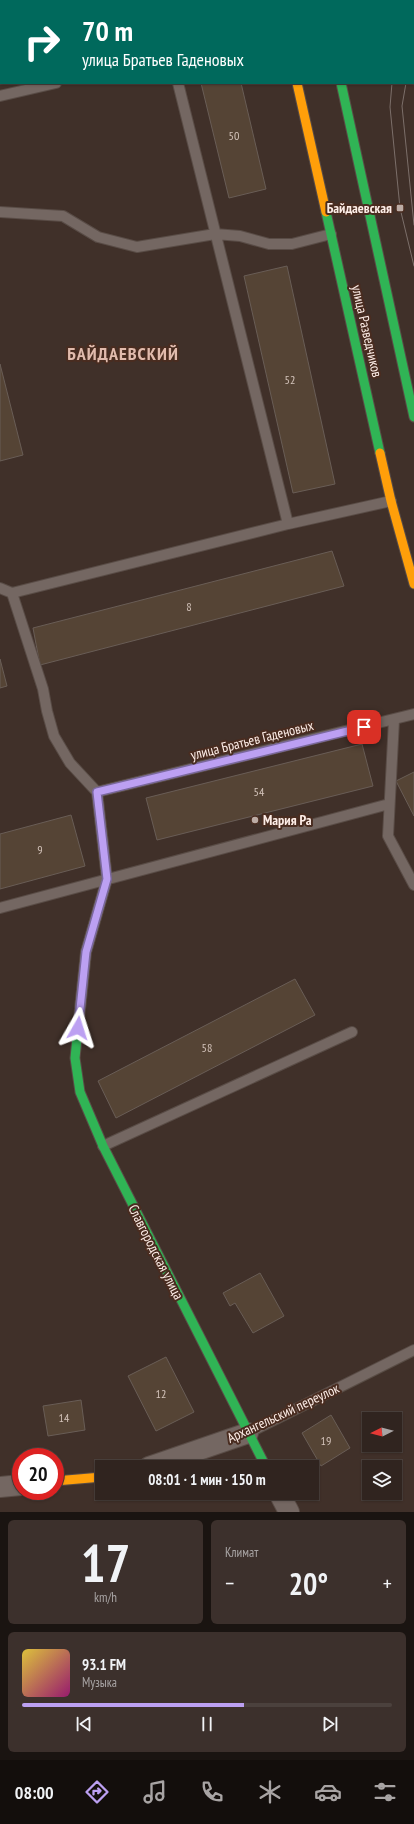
<!DOCTYPE html>
<html lang="ru">
<head>
<meta charset="utf-8">
<style>
	body { margin:0; font-family:"PT Sans Narrow",sans-serif; background:#3c302c; color:#f1f3f6; height:100vh; display:flex; flex-direction:column; font-size:15px; white-space:nowrap }
	* { box-sizing:border-box; margin:0 }
	p { font-size:13px; color:#a8a4a4 }
	.icon { flex:none; width:22px; height:22px; fill:none; stroke:currentColor; stroke-width:2; stroke-linecap:round; stroke-linejoin:round }
	.map { position:relative; height:1512px; overflow:hidden }
	.panel { display:flex; flex-direction:column; gap:8px; padding:8px; background:#1a1411; flex:1 }
	.panel>* { flex:none }
	.guide { position:absolute; left:0px; top:0px; width:414px; height:84px; box-shadow:0 1px 3px #0004,0 0 0 1px #4b413d; background:#00695c; color:#fff; overflow:hidden }
	.needle { width:26px; rotate:264deg }
	.buttons { position:absolute; left:362px; top:1412px; display:grid; gap:8px }
	.buttons a { display:grid; place-items:center; width:40px; height:40px; border-radius:0px; background:#30241f; box-shadow:0 1px 3px #0004,0 0 0 1px #4b413d; font-size:20px }
	.speed { position:absolute; left:12px; top:1448px; display:flex; gap:8px; font-size:20px; font-weight:700; text-align:center }
	.speed>* { display:grid; place-content:center; width:52px; height:52px; border-radius:50%; background:#30241f; box-shadow:0 1px 3px #0004,0 0 0 1px #4b413d; line-height:1 }
	.speed .limit { border:6px solid #d22; background:#fff; color:#111 }
	.pin { position:absolute; display:grid; place-items:center; width:34px; height:34px; color:#fff; margin:-17px; border-radius:8px; box-shadow:0 2px 6px #0006 }
	.me { position:absolute; width:44px; margin:-22px; rotate:6deg; stroke-linejoin:round; filter:drop-shadow(0 0 3px #0008) }
	.turn { display:flex; align-items:center; gap:14px; height:84px; padding:0 16px; font-size:18px }
	.turn .icon { width:52px; height:52px; stroke-width:2.5 }
	.turn b { display:block; font-size:28px; line-height:34px }
	.big { font-size:30px; font-weight:700; line-height:1.1 }
	.panel .tile { flex:1; display:flex; flex-direction:column; justify-content:center; gap:6px; min-width:0; padding:0 14px; border-radius:6px; background:#3c302c }
	.panel .dial { align-items:center; gap:0 }
	.dial b { font-size:52px; line-height:1 }
	.song { display:flex; align-items:center; gap:12px }
	.cover { width:48px; height:48px; border-radius:6px; background:linear-gradient(135deg,hsl(50 70% 55%),hsl(320 70% 35%)) }
	.played { height:4px; border-radius:2px; background:linear-gradient(90deg,#bca0f2 60%,#4b413d 60%) }
	.keys { display:flex; justify-content:space-around; direction:ltr }
	.heat { display:flex; justify-content:space-between; align-items:center; font-size:22px; direction:ltr }
	.panel .tiles { flex:1; display:grid; gap:8px; grid-template-columns:1fr 1fr }
	.tile:last-child { grid-column:span 2 }
	.trip { position:absolute; left:95px; top:1460px; width:224px; height:40px; border-radius:0px; background:#30241f; box-shadow:0 1px 3px #0004,0 0 0 1px #4b413d; font-weight:700; line-height:40px; text-align:center }
	.tabs { display:flex; height:64px; justify-content:space-around; align-items:center; background:#130e0c; color:#a8a4a4 }
	.tabs .icon { width:28px; height:28px }
	.tabs .current { color:#bca0f2 }
	.tabs b { font-size:18px; color:#f1f3f6 }
	.map>svg:first-child { display:block }
	.building { fill:#554435; stroke:#695d56 }
	.lines { fill:none; stroke-linecap:round; stroke-linejoin:round }
	.lane-casing { stroke:#594c46; stroke-width:12 }
	.street-casing { stroke:#594c46; stroke-width:22 }
	.fast-casing { stroke:#594c46; stroke-width:11 }
	.slow-casing { stroke:#594c46; stroke-width:11 }
	.lane { stroke:#746762; stroke-width:10 }
	.street { stroke:#746762; stroke-width:20 }
	.fast { stroke:#30b455; stroke-width:9 }
	.slow { stroke:#ff9f0a; stroke-width:9 }
	.tram { stroke:#7c6f6a; stroke-width:1 }
	.route-casing { stroke:#7a689d; stroke-width:10 }
	.route { stroke:#bca0f2; stroke-width:7 }
	.poi-dot { fill:#bcaca5; stroke:#492c20; stroke-width:1.5 }
	.labels { text-anchor:middle; stroke-width:4; stroke-linejoin:round; paint-order:stroke }
	.number-label { font-size:12px; fill:#d4c4bb }
	.poi-label { font-size:14px; font-weight:bold; fill:#feeee8; stroke:#492c20; text-anchor:end }
	.street-label { font-size:14px; fill:#feeee8; stroke:#492c20 }
	.district-label { font-size:18px; font-weight:bold; letter-spacing:1px; fill:#e1bbad; stroke:#492c20 }
</style>
</head>
<body>
<div class="map">
<svg width="414" height="1512" viewBox="0 0 414 1512">
	<rect width="100%" height="100%" fill="#403029"/>
	<path class="building" d="M0,25H1L0,67Z
		M201,83H241L266,189L229,198Z
		M287,266L335,484L293,493L244,276Z
		M0,364L23,455L0,461Z
		M332,551L344,586L40,665L33,628Z
		M0,659L7,686L0,688Z
		M362,744L373,786L157,840L146,798Z
		M414,772V816L396,781Z
		M71,815L85,866L0,889V834Z
		M295,979L315,1015L116,1118L98,1081Z
		M260,1273L284,1316L253,1333L235,1303L230,1306L223,1293Z
		M166,1357L194,1412L156,1431L128,1376Z
		M81,1400L85,1430L48,1436L43,1406Z
		M331,1415L350,1448L321,1466L302,1433Z"/>
	<g class="lines">
		<defs>
			<path id="lane" d="M158,0V1
				M178,83L288,524L391,501
				M0,96L56,83
				M0,212L63,216L98,237L137,247L215,234L240,236L269,244H292L331,234
				M0,588L12,593L288,524
				M12,593L43,689L47,711L54,736L70,763L97,792L107,879L86,952L78,1028
				M394,720L388,836L414,885
				M97,792L414,714
				M0,908L389,804
				M103,1146L352,1032
				M248,1433L414,1350"/>
			<path id="street" d="M149,1467L248,1433
				M0,1487L21,1485
				M279,1493L289,1512"/>
			<path id="fast" d="M278,0V1
				M323,0V1
				M341,83L414,417
				M326,212L380,453
				M78,1028L75,1058L80,1092L103,1146L266,1467"/>
			<path id="slow" d="M297,83L326,212
				M380,453L391,501L414,584
				M55,1481L102,1477"/>
		</defs>
		<use href="#lane" class="lane-casing"/>
		<use href="#street" class="street-casing"/>
		<use href="#fast" class="fast-casing"/>
		<use href="#slow" class="slow-casing"/>
		<use href="#lane" class="lane"/>
		<use href="#street" class="street"/>
		<use href="#fast" class="fast"/>
		<use href="#slow" class="slow"/>
		<path class="tram" d="M413,37L414,35
			M413,66L414,64
			M392,83L390,107L400,208L414,266
			M406,83L402,106L414,225"/>
	</g>
	<g class="lines">
		<defs>
			<path id="route" d="M78,1028L86,952L107,879L97,792L364,727"/>
		</defs>
		<use href="#route" class="route-casing"/>
		<use href="#route" class="route"/>
	</g>
	<g class="poi-dot">
		<rect x="396" y="204" width="8" height="8" rx="2"/>
		<circle cx="255" cy="820" r="4"/>
	</g>
	<g class="labels">
		<g class="number-label">
			<text x="234" y="140">50</text>
			<text x="290" y="384">52</text>
			<text x="189" y="611">8</text>
			<text x="259" y="796">54</text>
			<text x="40" y="854">9</text>
			<text x="207" y="1052">58</text>
			<text x="161" y="1398">12</text>
			<text x="64" y="1422">14</text>
			<text x="326" y="1445">19</text>
		</g>
		<g class="poi-label">
			<text x="392" y="213">Байдаевская</text>
			<text x="263" y="825" text-anchor="start">Мария Ра</text>
		</g>
		<g class="street-label">
			<text transform="translate(367 331) rotate(77)" y="5">улица Разведчиков</text>
			<text transform="translate(252 740) rotate(-14)" y="5">улица Братьев Гаденовых</text>
			<text transform="translate(156 1252) rotate(63)" y="5">Славгородская улица</text>
			<text transform="translate(283 1413) rotate(-25)" y="5">Архангельский переулок</text>
		</g>
		<g class="district-label">
			<text x="123" y="360">БАЙДАЕВСКИЙ</text>
		</g>
	</g>
</svg>
<div class="buttons">
<a><svg class="needle" viewBox="-14 -14 28 28"><path d="M0-13l5 13h-10z" fill="#e53935"/><path d="M0 13l5-13h-10z" fill="#a8a4a4"/></svg></a>
<a><svg class="icon" aria-label="layers" viewBox="0 0 24 24"><path d="M12 4l9 5-9 5-9-5zM3 14l9 5 9-5"/></svg></a>
</div>
<div class="speed"><div class="limit">20</div></div>
<div class="pin" style="left:364px;top:727px;background:#d93025"><svg class="icon" aria-label="arrive" viewBox="0 0 24 24"><path d="M6 21V4h12l-3 4 3 4H6"/></svg></div>
<svg class="me" style="left:78px;top:1028px" viewBox="-20 -20 40 40"><path d="M0-17L14 15 0 8-14 15z" fill="#bca0f2" stroke="#fff" stroke-width="4"/></svg>
<div class="trip">08:01 · 1 мин · 150 m</div>
<div class="guide">
<div class="turn"><svg class="icon" aria-label="right" viewBox="0 0 24 24"><path d="M7 20v-9h11M14 6l5 5-5 5"/></svg><div><b>70 m</b>улица Братьев Гаденовых</div></div>
</div>
</div>
<section class="panel">
<div class="tiles">
<div class="tile dial"><b>17</b><p>km/h</p></div>
<div class="tile"><p>Климат</p>
<div class="heat"><a>−</a><b class="big">20°</b><a>+</a></div>
</div>
<div class="tile">
<div class="song"><i class="cover"></i><div><b>93.1 FM</b><p>Музыка</p></div></div>
<div class="played"></div>
<div class="keys"><svg class="icon" aria-label="previous" viewBox="0 0 24 24"><path d="M18 5L8 12l10 7zM5 5v14"/></svg><svg class="icon" aria-label="pause" viewBox="0 0 24 24"><path d="M8 5v14M16 5v14"/></svg><svg class="icon" aria-label="next" viewBox="0 0 24 24"><path d="M6 5l10 7-10 7zM19 5v14"/></svg></div>
</div>
</div>
</section>
<nav class="tabs">
<b>08:00</b>
<svg class="icon current" aria-label="directions" viewBox="0 0 24 24"><path d="M12 3l9 9-9 9-9-9zM9 14v-3h6M13 9l2 2-2 2"/></svg>
<svg class="icon" aria-label="music" viewBox="0 0 24 24"><path d="M9 18V5l10-2v13"/><circle cx="6" cy="18" r="3"/><circle cx="16" cy="16" r="3"/></svg>
<svg class="icon" aria-label="phone" viewBox="0 0 24 24"><path d="M5 4h4l2 5-3 2q2 4 5 5l2-3 5 2v4C11 20 4 13 5 4z"/></svg>
<svg class="icon" aria-label="climate" viewBox="0 0 24 24"><path d="M12 3v18M4 7l16 10M4 17L20 7"/></svg>
<svg class="icon" aria-label="car" viewBox="0 0 24 24"><path d="M5 17H2v-5l4-1 3-4h7l3 4 3 1v5h-3M9 17h6M6 11h13"/><circle cx="7" cy="17" r="2"/><circle cx="17" cy="17" r="2"/></svg>
<svg class="icon" aria-label="filters" viewBox="0 0 24 24"><path d="M4 7h16M4 17h16"/><circle cx="9" cy="7" r="2"/><circle cx="15" cy="17" r="2"/></svg>
</nav>
</body>
</html>
